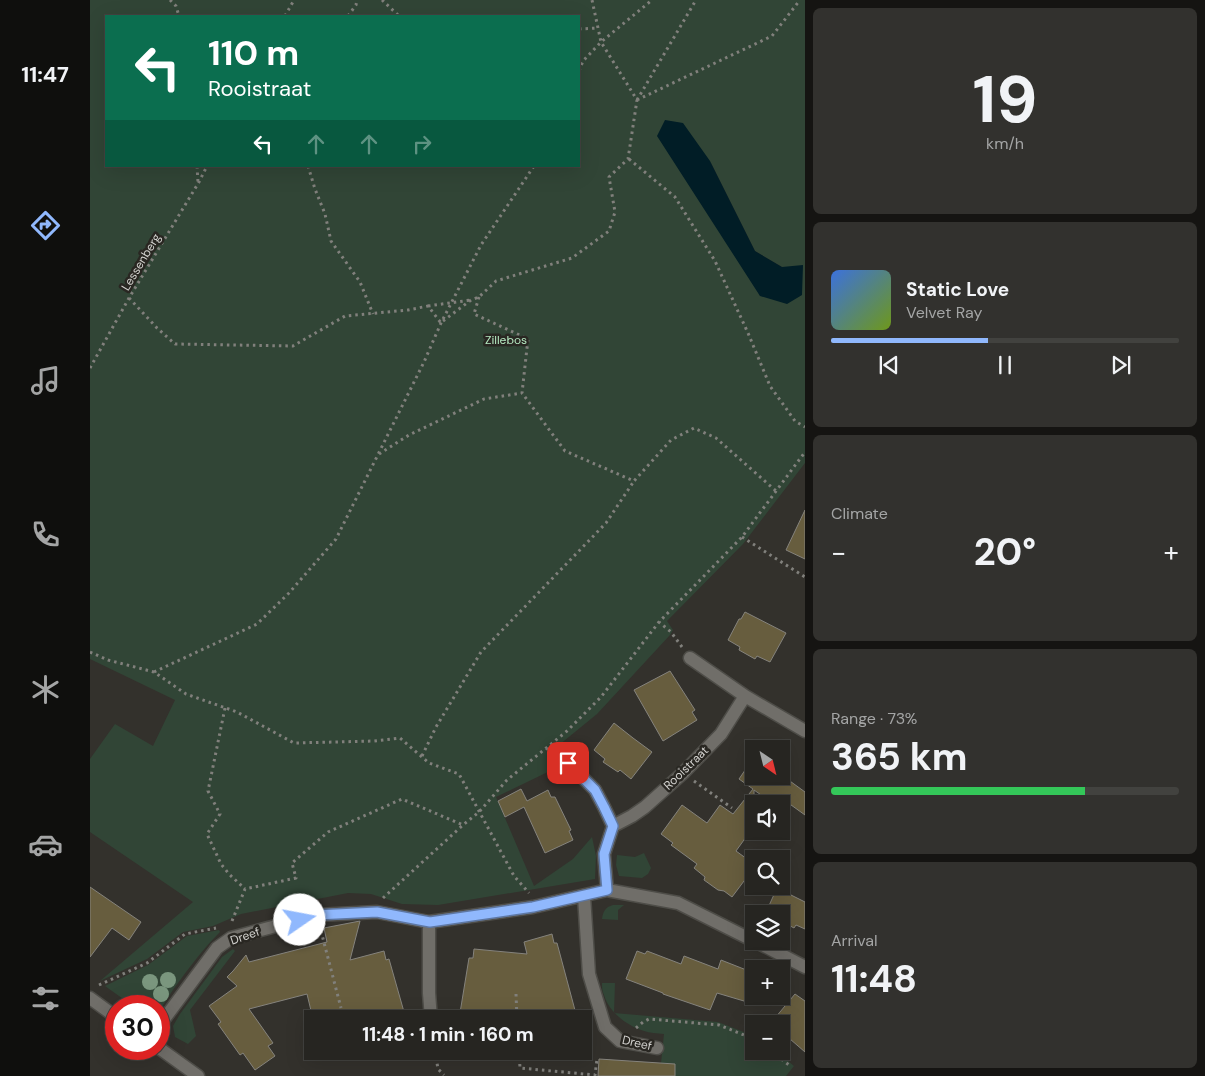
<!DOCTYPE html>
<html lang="en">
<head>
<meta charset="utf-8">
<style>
	body { margin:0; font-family:"DM Sans",sans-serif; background:#32312e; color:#f1f3f6; height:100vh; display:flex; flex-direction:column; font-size:19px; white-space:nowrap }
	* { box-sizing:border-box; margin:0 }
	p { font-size:16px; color:#a4a5a5 }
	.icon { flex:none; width:28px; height:28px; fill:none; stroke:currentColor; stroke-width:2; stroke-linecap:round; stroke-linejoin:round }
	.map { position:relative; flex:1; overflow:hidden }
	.panel { display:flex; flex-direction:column; gap:8px; padding:8px; background:#151412; width:400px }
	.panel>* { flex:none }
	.hud { position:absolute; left:15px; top:15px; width:475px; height:152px; border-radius:0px; box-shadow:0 5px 20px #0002,0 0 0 1px #42423f; background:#0b6e4f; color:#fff; overflow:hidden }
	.needle { width:32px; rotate:145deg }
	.tools { position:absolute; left:655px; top:740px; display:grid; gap:10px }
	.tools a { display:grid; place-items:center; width:45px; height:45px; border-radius:0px; background:#262521; box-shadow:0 5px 20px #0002,0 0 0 1px #42423f; font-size:25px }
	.speed { position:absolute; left:15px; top:995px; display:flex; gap:10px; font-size:25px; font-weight:700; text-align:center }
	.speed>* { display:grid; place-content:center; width:65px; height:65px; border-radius:50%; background:#262521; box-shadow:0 5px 20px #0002,0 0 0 1px #42423f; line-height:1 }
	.speed .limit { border:8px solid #d22; background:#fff; color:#111 }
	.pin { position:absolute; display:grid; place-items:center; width:42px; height:42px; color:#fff; margin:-21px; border-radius:10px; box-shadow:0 2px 8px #0006 }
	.me { position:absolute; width:55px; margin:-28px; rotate:78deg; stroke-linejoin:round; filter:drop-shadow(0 0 4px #0008) }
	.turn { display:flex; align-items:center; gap:18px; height:105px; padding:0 20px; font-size:22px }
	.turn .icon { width:65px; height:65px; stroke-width:2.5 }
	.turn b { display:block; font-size:35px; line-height:42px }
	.lanes { display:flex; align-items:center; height:48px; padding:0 20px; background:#0003; justify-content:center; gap:25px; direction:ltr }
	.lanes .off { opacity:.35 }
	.big { font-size:38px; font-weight:700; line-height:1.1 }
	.panel .widget { flex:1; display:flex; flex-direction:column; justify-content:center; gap:8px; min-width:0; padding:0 18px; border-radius:8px; background:#32312e }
	.panel .dial { align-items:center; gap:0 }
	.dial b { font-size:65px; line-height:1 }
	.song { display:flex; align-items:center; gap:15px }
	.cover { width:60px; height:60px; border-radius:8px; background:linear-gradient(135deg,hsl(220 70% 55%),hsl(80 70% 35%)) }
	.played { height:5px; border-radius:2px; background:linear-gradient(90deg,#90b8fd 45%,#42423f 45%) }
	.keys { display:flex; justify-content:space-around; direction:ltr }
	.heat { display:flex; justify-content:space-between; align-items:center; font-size:28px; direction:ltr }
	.charge { height:8px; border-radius:4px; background:linear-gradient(90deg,#34c759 73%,#42423f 0) }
	.trip { position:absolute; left:214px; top:1010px; width:288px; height:50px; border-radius:0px; background:#262521; box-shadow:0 5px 20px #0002,0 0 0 1px #42423f; font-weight:700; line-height:50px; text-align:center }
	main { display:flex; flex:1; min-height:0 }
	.dock { display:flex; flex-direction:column; width:90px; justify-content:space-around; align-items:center; background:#0f0f0d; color:#a4a5a5 }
	.dock .icon { width:35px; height:35px }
	.dock .selected { color:#90b8fd }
	.dock b { font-size:22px; color:#f1f3f6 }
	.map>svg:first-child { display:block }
	.green { fill:#314536; fill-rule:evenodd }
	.water { fill:#011d26 }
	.building { fill:#675d3e; stroke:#85837d }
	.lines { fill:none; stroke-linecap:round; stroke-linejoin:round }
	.street-casing { stroke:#4e4d48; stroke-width:15 }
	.secondary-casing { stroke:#4e4d48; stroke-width:15 }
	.path { stroke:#81807c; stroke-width:3; stroke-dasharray:2.5 4; stroke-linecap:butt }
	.street { stroke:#706e69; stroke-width:12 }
	.secondary { stroke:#706e69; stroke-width:12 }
	.path-bridge { stroke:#81807c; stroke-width:3; stroke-dasharray:2.5 4; stroke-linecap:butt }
	.tree { fill:#7a967e }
	.route-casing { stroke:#5e78a4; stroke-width:12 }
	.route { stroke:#90b8fd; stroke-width:9 }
	.labels { text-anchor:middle; stroke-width:5; stroke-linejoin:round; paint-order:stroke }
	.street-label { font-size:12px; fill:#d3d2cf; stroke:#292722 }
	.park-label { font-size:12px; fill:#b5e9c1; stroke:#292722 }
</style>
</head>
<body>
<main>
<nav class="dock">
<b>11:47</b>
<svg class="icon selected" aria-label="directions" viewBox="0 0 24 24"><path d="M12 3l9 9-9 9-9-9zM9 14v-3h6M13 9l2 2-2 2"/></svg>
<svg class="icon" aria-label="music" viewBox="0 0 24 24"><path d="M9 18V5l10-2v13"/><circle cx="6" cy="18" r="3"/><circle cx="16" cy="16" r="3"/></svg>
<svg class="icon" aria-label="phone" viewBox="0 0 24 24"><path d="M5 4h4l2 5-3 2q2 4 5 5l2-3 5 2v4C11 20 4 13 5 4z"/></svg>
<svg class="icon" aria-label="climate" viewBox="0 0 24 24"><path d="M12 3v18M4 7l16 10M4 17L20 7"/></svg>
<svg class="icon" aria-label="car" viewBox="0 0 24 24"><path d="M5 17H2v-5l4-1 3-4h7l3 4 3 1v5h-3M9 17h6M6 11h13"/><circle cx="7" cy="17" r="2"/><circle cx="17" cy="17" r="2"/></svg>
<svg class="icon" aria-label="filters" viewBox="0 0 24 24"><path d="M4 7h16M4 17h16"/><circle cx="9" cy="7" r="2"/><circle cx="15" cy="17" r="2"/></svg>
</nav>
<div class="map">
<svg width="715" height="1076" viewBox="0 0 715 1076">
	<rect width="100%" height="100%" fill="#33312c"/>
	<path class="green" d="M0,0H715V463L653,544L577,621L583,630L580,635L507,714L469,745L479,754L466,768L406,797L444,886L483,859L502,837L506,856L505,879L348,905L312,904L281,894L258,893L151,914L123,926L93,932L57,959L10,981L103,902L0,832V759L25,724L63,746L85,700L0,659ZM16,16H489V166H16ZM620,161L665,251L692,267L670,296Z
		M554,853L561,868L558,874L552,878L529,876L526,865L527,855L545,857Z
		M523,905H534L528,910V920L512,919C513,912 515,907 523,905Z
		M129,930L130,932C113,949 99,968 85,987C79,995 76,1003 69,1009V1006H43L15,986L58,965L97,936Z
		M143,949L145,951L100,1010L106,1036L98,1044L85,1037L83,1026L90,1014L132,957Z
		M512,983H525L524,1013L628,1022L664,1036V1051H686L704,1066L696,1076H572L571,1063L574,1034C567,1033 560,1033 554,1031C537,1026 519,1012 514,995C512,991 512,987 512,983Z"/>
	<path class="water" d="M575,120L593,123L620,161L665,251L692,267L713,265L712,295L697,304L670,296L567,136Z"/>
	<path class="building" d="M715,510V559L696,550Z
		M655,612L696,633L680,662L667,656L665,659L649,650L650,647L638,640L649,619H651Z
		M580,671L605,710L602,712L607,720L573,741L544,690Z
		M524,723L543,738L562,752L541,779L530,770L528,772L513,762L515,759L504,750Z
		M664,757V776H691V772L694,774L693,776L715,792V815L690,797L685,804H684L664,790V826L646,851L664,864L656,875L657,877L642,897L634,891L628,890L614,880L615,877L604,868L607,864L581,845L583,843L571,834L592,805L617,823L630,805L643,814L663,789L649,779Z
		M431,789L437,801L458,790L461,797H465L481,830L479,831L483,840L455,853L434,807L415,817L408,801Z
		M0,887L51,922L39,940L22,928L0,957Z
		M687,888L715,902V929L706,925L704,928L691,921V914H684L677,910Z
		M270,921L260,960L294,951L296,960L299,959L316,1019H223L217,994L159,1009L183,1043L178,1046L185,1056L165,1070L153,1053L150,1055L128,1024L131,1022L119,1006L147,986L137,977L143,971L156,955L159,962L237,942L234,928Z
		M462,934L464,943H467L486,1014L483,1015L484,1019H369L379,958H383L384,949L437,954L434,942Z
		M547,951L555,954L557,951L591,964L594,956L628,969L631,960L664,973V1004L627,993L620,1010L573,994V993L536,979Z
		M705,994L715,1001V1052L700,1039L691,1049V1024H680Z
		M509,1059L585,1064V1076H508Z"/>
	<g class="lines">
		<defs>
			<path id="street" d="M600,658L655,696L715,731
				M478,763L505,790L514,807L523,826L514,854L517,890
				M523,826L542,816L555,807L593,773L631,734L655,696
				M494,896L499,974L515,1027L530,1041L567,1048
				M339,922V993L341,1019
				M665,941L715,967
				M69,1026L127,948L141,938L227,915L287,912L339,922L443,907L517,890L588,903L664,941"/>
			<path id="secondary" d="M0,998L26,1017
				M69,1048L108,1076"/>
		</defs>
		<use href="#street" class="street-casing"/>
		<use href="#secondary" class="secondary-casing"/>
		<path class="path" d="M80,0L86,6L89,16
			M292,0L309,16
			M195,16L204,0
			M258,16L266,5L267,0
			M489,29L508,28
			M489,71L493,61L511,42L562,0
			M547,100L682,36L710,0
			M547,100L606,0
			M539,159L585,197L625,261L658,333L680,386L705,421L715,427
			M107,166L108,182
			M218,166L225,189L235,214L241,241L270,282L283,314
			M389,297L384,314L438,339L432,393L475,451L544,481L581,440L604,428L626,438L686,491
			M39,298L67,328L85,344L203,346L255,316L318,310L338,306L351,323
			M353,321L381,300L389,297L406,281L482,258L519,231L525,212L519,177L538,159L547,100L511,42L502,0
			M0,368L39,298L109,182L117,166
			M289,454L319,435L394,399L432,393
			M652,537L715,577
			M592,647L581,632L569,622L652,537L715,452
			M0,652L18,660L64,672L96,694L147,712L204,743L284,741L310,738L339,763L369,774L424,876L439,893
			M64,672L167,624L199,593L246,539L334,362L351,323L391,245L444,166
			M135,708L118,791L130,814L117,834L131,864L139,874L155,889
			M456,748L467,756
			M332,756L346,727L391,652L516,523L544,481
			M604,781L642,808
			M293,898L373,825L389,812L417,780L477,731L511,697L569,622
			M142,921L155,889L206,878L202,863L238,832L312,799L373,825
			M231,931L251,1008
			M9,985L57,963L95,934L126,928
			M426,994L427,1019
			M546,1028L553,1022L559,1019L629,1025L664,1039
			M345,1051L348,1069L354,1075
			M429,1051L430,1068L505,1075L507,1059
			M681,1051L699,1065"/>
		<use href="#street" class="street"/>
		<use href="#secondary" class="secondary"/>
		<path class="path-bridge" d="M338,306L381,300"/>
	</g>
	<g class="tree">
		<circle cx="78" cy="980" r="8"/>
		<circle cx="60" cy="982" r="8"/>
		<circle cx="71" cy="994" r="8"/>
	</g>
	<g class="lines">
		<defs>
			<path id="route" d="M210,920L226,915L287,912L340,922L443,907L517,890L514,854L523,826L514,807L505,790L478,763"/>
		</defs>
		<use href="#route" class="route-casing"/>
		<use href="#route" class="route"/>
	</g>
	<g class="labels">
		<g class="street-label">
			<text transform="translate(51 262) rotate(-59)" y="4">Lessenberg</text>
			<text transform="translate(596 768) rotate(-44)" y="4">Rooistraat</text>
			<text transform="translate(155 936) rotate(-19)" y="4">Dreef</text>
			<text transform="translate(547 1043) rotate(13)" y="4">Dreef</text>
		</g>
		<g class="park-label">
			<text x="416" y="344">Zillebos</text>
		</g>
	</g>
</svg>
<div class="tools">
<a><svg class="needle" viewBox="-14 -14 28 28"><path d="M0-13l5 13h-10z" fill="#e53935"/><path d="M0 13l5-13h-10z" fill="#a4a5a5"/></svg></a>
<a><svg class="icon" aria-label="sound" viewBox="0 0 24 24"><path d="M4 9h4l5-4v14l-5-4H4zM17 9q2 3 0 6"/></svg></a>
<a><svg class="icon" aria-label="search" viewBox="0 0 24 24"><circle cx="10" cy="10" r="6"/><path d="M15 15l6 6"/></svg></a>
<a><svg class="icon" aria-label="layers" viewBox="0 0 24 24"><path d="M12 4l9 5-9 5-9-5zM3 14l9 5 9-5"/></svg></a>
<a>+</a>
<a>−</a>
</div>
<div class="speed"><div class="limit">30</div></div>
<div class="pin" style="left:478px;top:763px;background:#d93025"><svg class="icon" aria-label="arrive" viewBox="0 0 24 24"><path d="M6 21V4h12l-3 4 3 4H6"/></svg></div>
<svg class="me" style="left:210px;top:920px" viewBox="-20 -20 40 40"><circle r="19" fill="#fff"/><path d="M0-13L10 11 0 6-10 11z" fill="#90b8fd"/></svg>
<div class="trip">11:48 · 1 min · 160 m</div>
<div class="hud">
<div class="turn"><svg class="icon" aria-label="left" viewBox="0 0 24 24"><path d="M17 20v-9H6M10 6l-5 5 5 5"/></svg><div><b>110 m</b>Rooistraat</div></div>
<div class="lanes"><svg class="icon" aria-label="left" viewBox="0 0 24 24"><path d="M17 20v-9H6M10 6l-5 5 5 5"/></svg><svg class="icon off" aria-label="ahead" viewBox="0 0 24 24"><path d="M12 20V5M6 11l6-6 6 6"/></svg><svg class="icon off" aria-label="ahead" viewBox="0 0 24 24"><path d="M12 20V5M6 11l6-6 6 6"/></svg><svg class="icon off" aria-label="right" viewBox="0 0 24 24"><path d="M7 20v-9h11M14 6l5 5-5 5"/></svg></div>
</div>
</div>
<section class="panel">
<div class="widget dial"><b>19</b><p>km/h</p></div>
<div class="widget">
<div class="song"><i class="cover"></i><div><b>Static Love</b><p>Velvet Ray</p></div></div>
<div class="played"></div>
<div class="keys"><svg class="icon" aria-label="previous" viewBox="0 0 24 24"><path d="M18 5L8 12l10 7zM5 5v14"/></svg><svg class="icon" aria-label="pause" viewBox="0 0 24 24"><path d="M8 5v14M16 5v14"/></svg><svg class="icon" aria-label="next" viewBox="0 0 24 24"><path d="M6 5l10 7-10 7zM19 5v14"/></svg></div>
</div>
<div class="widget"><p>Climate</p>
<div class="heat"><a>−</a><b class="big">20°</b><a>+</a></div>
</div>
<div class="widget"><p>Range · 73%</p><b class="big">365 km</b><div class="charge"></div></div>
<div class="widget"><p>Arrival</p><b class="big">11:48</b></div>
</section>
</main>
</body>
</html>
